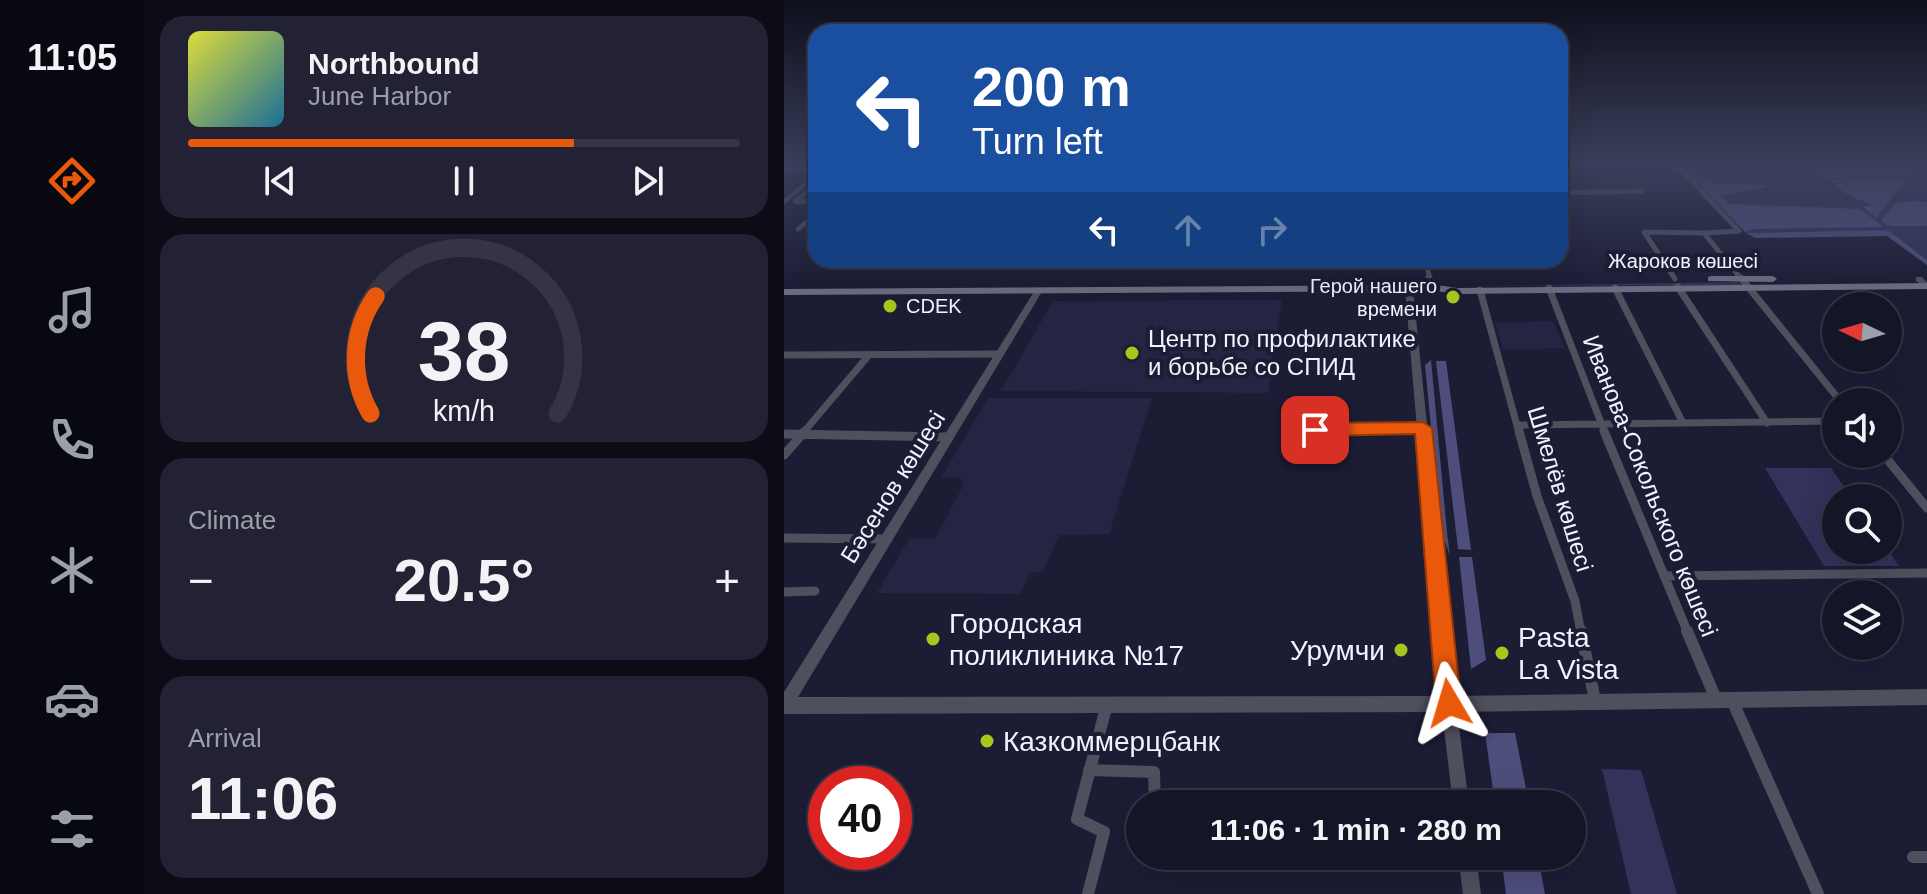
<!DOCTYPE html>
<html lang="en">
<head>
<meta charset="utf-8">
<style>
	body { margin:0; font-family:Helvetica,sans-serif; background:#222234; color:#f1f3f6; height:100vh; display:flex; flex-direction:column; font-size:30px; white-space:nowrap }
	* { box-sizing:border-box; margin:0 }
	p { font-size:26px; color:#9d9fa8 }
	.icon { flex:none; width:44px; height:44px; fill:none; stroke:currentColor; stroke-width:2; stroke-linecap:round; stroke-linejoin:round }
	.map { position:relative; flex:1; overflow:hidden }
	.side { display:flex; flex-direction:column; gap:16px; padding:16px; background:#0c0c16; width:640px }
	.side>* { flex:none }
	.guide { position:absolute; left:24px; top:24px; width:760px; height:244px; border-radius:24px; box-shadow:0 8px 32px #0002,0 0 0 2px #343445; background:#1a4fa0; color:#fff; overflow:hidden }
	.needle { width:52px; rotate:275deg }
	.controls { position:absolute; left:1038px; top:292px; display:grid; gap:16px }
	.controls a { display:grid; place-items:center; width:80px; height:80px; border-radius:50%; background:#151528; box-shadow:0 8px 32px #0002,0 0 0 2px #343445; font-size:40px }
	.speed { position:absolute; left:24px; top:766px; display:flex; gap:16px; font-size:40px; font-weight:700; text-align:center }
	.speed>* { display:grid; place-content:center; width:104px; height:104px; border-radius:50%; background:#151528; box-shadow:0 8px 32px #0002,0 0 0 2px #343445; line-height:1 }
	.speed .limit { border:12px solid #d22; background:#fff; color:#111 }
	.pin { position:absolute; display:grid; place-items:center; width:68px; height:68px; color:#fff; margin:-34px; border-radius:16px; box-shadow:0 4px 12px #0006 }
	.me { position:absolute; width:88px; margin:-44px; rotate:353deg; stroke-linejoin:round; filter:drop-shadow(0 0 6px #0008) }
	.turn { display:flex; align-items:center; gap:28px; height:168px; padding:0 32px; font-size:36px }
	.turn .icon { width:104px; height:104px; stroke-width:2.5 }
	.turn b { display:block; font-size:56px; line-height:68px }
	.lanes { display:flex; align-items:center; height:76px; padding:0 32px; background:#0003; justify-content:center; gap:40px; direction:ltr }
	.lanes .off { opacity:.35 }
	.big { font-size:60px; font-weight:800; line-height:1.1 }
	.side .tile { flex:1; display:flex; flex-direction:column; justify-content:center; gap:12px; min-width:0; padding:0 28px; border-radius:24px; background:#222234 }
	.side .dial { align-items:center; gap:0 }
	.dial svg { height:208px; overflow:visible; fill:none; stroke:#343445; stroke-width:7; stroke-linecap:round; text-anchor:middle }
	.dial text { fill:#f1f3f6; stroke:none }
	.song { display:flex; align-items:center; gap:24px }
	.cover { width:96px; height:96px; border-radius:12px; background:linear-gradient(135deg,hsl(60 70% 55%),hsl(200 70% 35%)) }
	.played { height:8px; border-radius:4px; background:linear-gradient(90deg,#ea580c 70%,#343445 70%) }
	.keys { display:flex; justify-content:space-around; direction:ltr }
	.heat { display:flex; justify-content:space-between; align-items:center; font-size:44px; direction:ltr }
	.trip { position:absolute; left:342px; top:790px; width:460px; height:80px; border-radius:40px; background:#151528; box-shadow:0 8px 32px #0002,0 0 0 2px #343445; font-weight:800; line-height:80px; text-align:center }
	main { display:flex; flex:1; min-height:0 }
	.tabs { display:flex; flex-direction:column; width:144px; justify-content:space-around; align-items:center; background:#080810; color:#9d9fa8 }
	.tabs .icon { width:56px; height:56px }
	.tabs .on { color:#ea580c }
	.tabs b { font-size:36px; color:#f1f3f6 }
	.map>svg:first-child { display:block }
	.built { fill:#252443 }
	.green { fill:#32325a }
	.forest { fill:#4e4e7d }
	.lines { fill:none; stroke-linecap:round; stroke-linejoin:round }
	.minor-far3 { stroke:#4f505d; stroke-width:5 }
	.minor-far2 { stroke:#4f505d; stroke-width:7 }
	.minor-far1 { stroke:#4f505d; stroke-width:9 }
	.minor { stroke:#4f505d; stroke-width:12 }
	.tertiary { fill:#4f505d; fill-rule:evenodd }
	.secondary { fill:#6a6b80; fill-rule:evenodd }
	.route { fill:#ea580c; stroke:#983908; stroke-width:2 }
	.poi-dot { fill:#a8c71d; stroke:#1c1c35; stroke-width:3 }
	.labels { text-anchor:middle; stroke-width:8; stroke-linejoin:round; paint-order:stroke }
	.far-street-label { font-size:20px; fill:#f1f2fd; stroke:#1c1c35 }
	.far-poi-label { font-size:20px; fill:#f1f2fd; stroke:#1c1c35; text-anchor:end }
	.poi-label { font-size:24px; fill:#f1f2fd; stroke:#1c1c35; text-anchor:start }
	.street-label { font-size:24px; fill:#f1f2fd; stroke:#1c1c35 }
	.near-poi-label { font-size:28px; fill:#f1f2fd; stroke:#1c1c35; text-anchor:start }
</style>
</head>
<body>
<main>
<nav class="tabs">
<b>11:05</b>
<svg class="icon on" aria-label="directions" viewBox="0 0 24 24"><path d="M12 3l9 9-9 9-9-9zM9 14v-3h6M13 9l2 2-2 2"/></svg>
<svg class="icon" aria-label="music" viewBox="0 0 24 24"><path d="M9 18V5l10-2v13"/><circle cx="6" cy="18" r="3"/><circle cx="16" cy="16" r="3"/></svg>
<svg class="icon" aria-label="phone" viewBox="0 0 24 24"><path d="M5 4h4l2 5-3 2q2 4 5 5l2-3 5 2v4C11 20 4 13 5 4z"/></svg>
<svg class="icon" aria-label="climate" viewBox="0 0 24 24"><path d="M12 3v18M4 7l16 10M4 17L20 7"/></svg>
<svg class="icon" aria-label="car" viewBox="0 0 24 24"><path d="M5 17H2v-5l4-1 3-4h7l3 4 3 1v5h-3M9 17h6M6 11h13"/><circle cx="7" cy="17" r="2"/><circle cx="17" cy="17" r="2"/></svg>
<svg class="icon" aria-label="filters" viewBox="0 0 24 24"><path d="M4 7h16M4 17h16"/><circle cx="9" cy="7" r="2"/><circle cx="15" cy="17" r="2"/></svg>
</nav>
<section class="side">
<div class="tile">
<div class="song"><i class="cover"></i><div><b>Northbound</b><p>June Harbor</p></div></div>
<div class="played"></div>
<div class="keys"><svg class="icon" aria-label="previous" viewBox="0 0 24 24"><path d="M18 5L8 12l10 7zM5 5v14"/></svg><svg class="icon" aria-label="pause" viewBox="0 0 24 24"><path d="M8 5v14M16 5v14"/></svg><svg class="icon" aria-label="next" viewBox="0 0 24 24"><path d="M6 5l10 7-10 7zM19 5v14"/></svg></div>
</div>
<div class="tile dial"><svg viewBox="0 0 100 80">
<path d="M14 69A42 42 0 1 1 86 69"/>
<path d="M14 69A42 42 0 0 1 16 24" stroke="#ea580c"/>
<text x="50" y="56" font-size="32" font-weight="700">38</text>
<text x="50" y="72" font-size="11">km/h</text>
</svg></div>
<div class="tile"><p>Climate</p>
<div class="heat"><a>−</a><b class="big">20.5°</b><a>+</a></div>
</div>
<div class="tile"><p>Arrival</p><b class="big">11:06</b></div>
</section>
<div class="map">
<svg width="1143" height="894" viewBox="0 0 1143 894">
	<rect width="100%" height="100%" fill="#1c1c35"/>
	<path class="built" d="M498,300L484,393L217,391L269,301Z
		M769,321L781,348L720,350L711,323Z
		M204,398H368L325,534L275,535L259,572L246,573L237,594L93,593L125,539H151L180,484L175,477L157,478Z"/>
	<path class="green" d="M894,163H1143V260L1104,230L962,233Z
		M953,282L958,285L693,286Z
		M981,468H1047L1068,498H1052V550H1104L1115,566H1040Z
		M818,769L857,770L893,894H847Z"/>
	<path class="forest" d="M1022,163H1137L1123,176L1040,178Z
		M902,171L931,183H974L984,187L938,196L945,204L1076,209L1100,227L969,229L961,232Z
		M1123,178L1092,218L1079,207L1089,205L1064,195L1045,180Z
		M1127,201L1143,202V226H1104L1097,221L1111,203Z
		M1104,230L1143,260V265L1103,236L971,238L962,233Z
		M647,360L663,532L666,556L657,530L641,365Z
		M652,361H662L687,550L674,549Z
		M675,557H688L702,660L687,669Z
		M701,733H731L745,804H711Z
		M717,856H754L761,894H722Z"/>
	<g class="lines">
		<path class="minor-far3" d="M891,163L955,231L920,233L958,280
			M0,170L32,168
			M776,193L858,191
			M12,202L32,201
			M14,229L32,215
			M860,232L920,233
			M860,232L891,279
			M642,260L646,280"/>
		<path class="minor-far2" d="M645,278L647,288
			M957,278L1057,402
			M894,287L983,423
			M765,288L821,433
			M831,288L899,423
			M696,290L735,433
			M0,355L215,354
			M735,425L1052,421
			M531,430L639,428
			M19,433L85,355"/>
		<path class="minor-far1" d="M735,431L753,496L791,601L797,633
			M820,431L904,633
			M0,434L164,437
			M1099,454L1143,508
			M0,455L21,431
			M0,538L102,539
			M880,576L1143,573
			M0,592L31,591"/>
		<path class="minor" d="M797,631L811,701
			M903,631L932,699
			M948,700L1034,894
			M305,770L370,772L371,804
			M594,856L603,862L684,865
			M1129,857H1143
			M304,894L320,832L293,819L323,704"/>
		<path class="tertiary" d="M32,172V177L0,205V199Z
			M32,183V188L13,202H9V200Z
			M1132,277H1138L1143,282V288L1132,281Z
			M625,286L629,289L671,696L1143,689V705L673,712L685,804H669L658,712L0,714V692L251,290L255,287L259,290L14,697L656,696L621,289Z
			M674,856H692L697,894H679Z"/>
		<path class="secondary" d="M927,276H989L993,279L989,282L924,281V277Z
			M1143,283V289L674,294L652,291L0,295V289L652,285L674,288Z"/>
	</g>
	<linearGradient id="sky" x2="0" y2="1"><stop stop-color="#0f0f1d"/><stop offset="0.57" stop-color="#3a405c"/><stop offset="1" stop-color="#3a405c" stop-opacity="0"/></linearGradient>
	<rect width="1143" height="288" fill="url(#sky)"/>
	<path class="route" d="M639,422L648,428L677,703L674,712L665,715L656,712L652,703L631,434L531,436L522,430L531,423Z"/>
	<g class="poi-dot">
		<circle cx="669" cy="297" r="8"/>
		<circle cx="106" cy="306" r="8"/>
		<circle cx="348" cy="353" r="8"/>
		<circle cx="149" cy="639" r="8"/>
		<circle cx="617" cy="650" r="8"/>
		<circle cx="718" cy="653" r="8"/>
		<circle cx="203" cy="741" r="8"/>
	</g>
	<g class="labels">
		<g class="far-street-label">
			<text x="899" y="268">Жароков көшесі</text>
		</g>
		<g class="far-poi-label">
			<text x="653" y="293">Герой нашего<tspan x="653" dy="23">времени</tspan></text>
			<text x="122" y="313" text-anchor="start">CDEK</text>
		</g>
		<g class="poi-label">
			<text x="364" y="347">Центр по профилактике<tspan x="364" dy="28">и борьбе со СПИД</tspan></text>
		</g>
		<g class="street-label">
			<text transform="translate(866 486) rotate(68)" y="8">Иванова-Сокольского көшесі</text>
			<text transform="translate(109 487) rotate(-58)" y="8">Бәсенов көшесі</text>
			<text transform="translate(776 489) rotate(73)" y="8">Шмелёв көшесі</text>
		</g>
		<g class="near-poi-label">
			<text x="165" y="633">Городская<tspan x="165" dy="32">поликлиника №17</tspan></text>
			<text x="734" y="647">Pasta<tspan x="734" dy="32">La Vista</tspan></text>
			<text x="601" y="660" text-anchor="end">Урумчи</text>
			<text x="219" y="751">Казкоммерцбанк</text>
		</g>
	</g>
</svg>
<div class="controls">
<a><svg class="needle" viewBox="-14 -14 28 28"><path d="M0-13l5 13h-10z" fill="#e53935"/><path d="M0 13l5-13h-10z" fill="#9d9fa8"/></svg></a>
<a><svg class="icon" aria-label="sound" viewBox="0 0 24 24"><path d="M4 9h4l5-4v14l-5-4H4zM17 9q2 3 0 6"/></svg></a>
<a><svg class="icon" aria-label="search" viewBox="0 0 24 24"><circle cx="10" cy="10" r="6"/><path d="M15 15l6 6"/></svg></a>
<a><svg class="icon" aria-label="layers" viewBox="0 0 24 24"><path d="M12 4l9 5-9 5-9-5zM3 14l9 5 9-5"/></svg></a>
</div>
<div class="speed"><div class="limit">40</div></div>
<div class="pin" style="left:531px;top:430px;background:#d93025"><svg class="icon" aria-label="arrive" viewBox="0 0 24 24"><path d="M6 21V4h12l-3 4 3 4H6"/></svg></div>
<svg class="me" style="left:665px;top:703px" viewBox="-20 -20 40 40"><path d="M0-17L14 15 0 8-14 15z" fill="#ea580c" stroke="#fff" stroke-width="4"/></svg>
<div class="trip">11:06 · 1 min · 280 m</div>
<div class="guide">
<div class="turn"><svg class="icon" aria-label="left" viewBox="0 0 24 24"><path d="M17 20v-9H6M10 6l-5 5 5 5"/></svg><div><b>200 m</b>Turn left</div></div>
<div class="lanes"><svg class="icon" aria-label="left" viewBox="0 0 24 24"><path d="M17 20v-9H6M10 6l-5 5 5 5"/></svg><svg class="icon off" aria-label="ahead" viewBox="0 0 24 24"><path d="M12 20V5M6 11l6-6 6 6"/></svg><svg class="icon off" aria-label="right" viewBox="0 0 24 24"><path d="M7 20v-9h11M14 6l5 5-5 5"/></svg></div>
</div>
</div>
</main>
</body>
</html>
